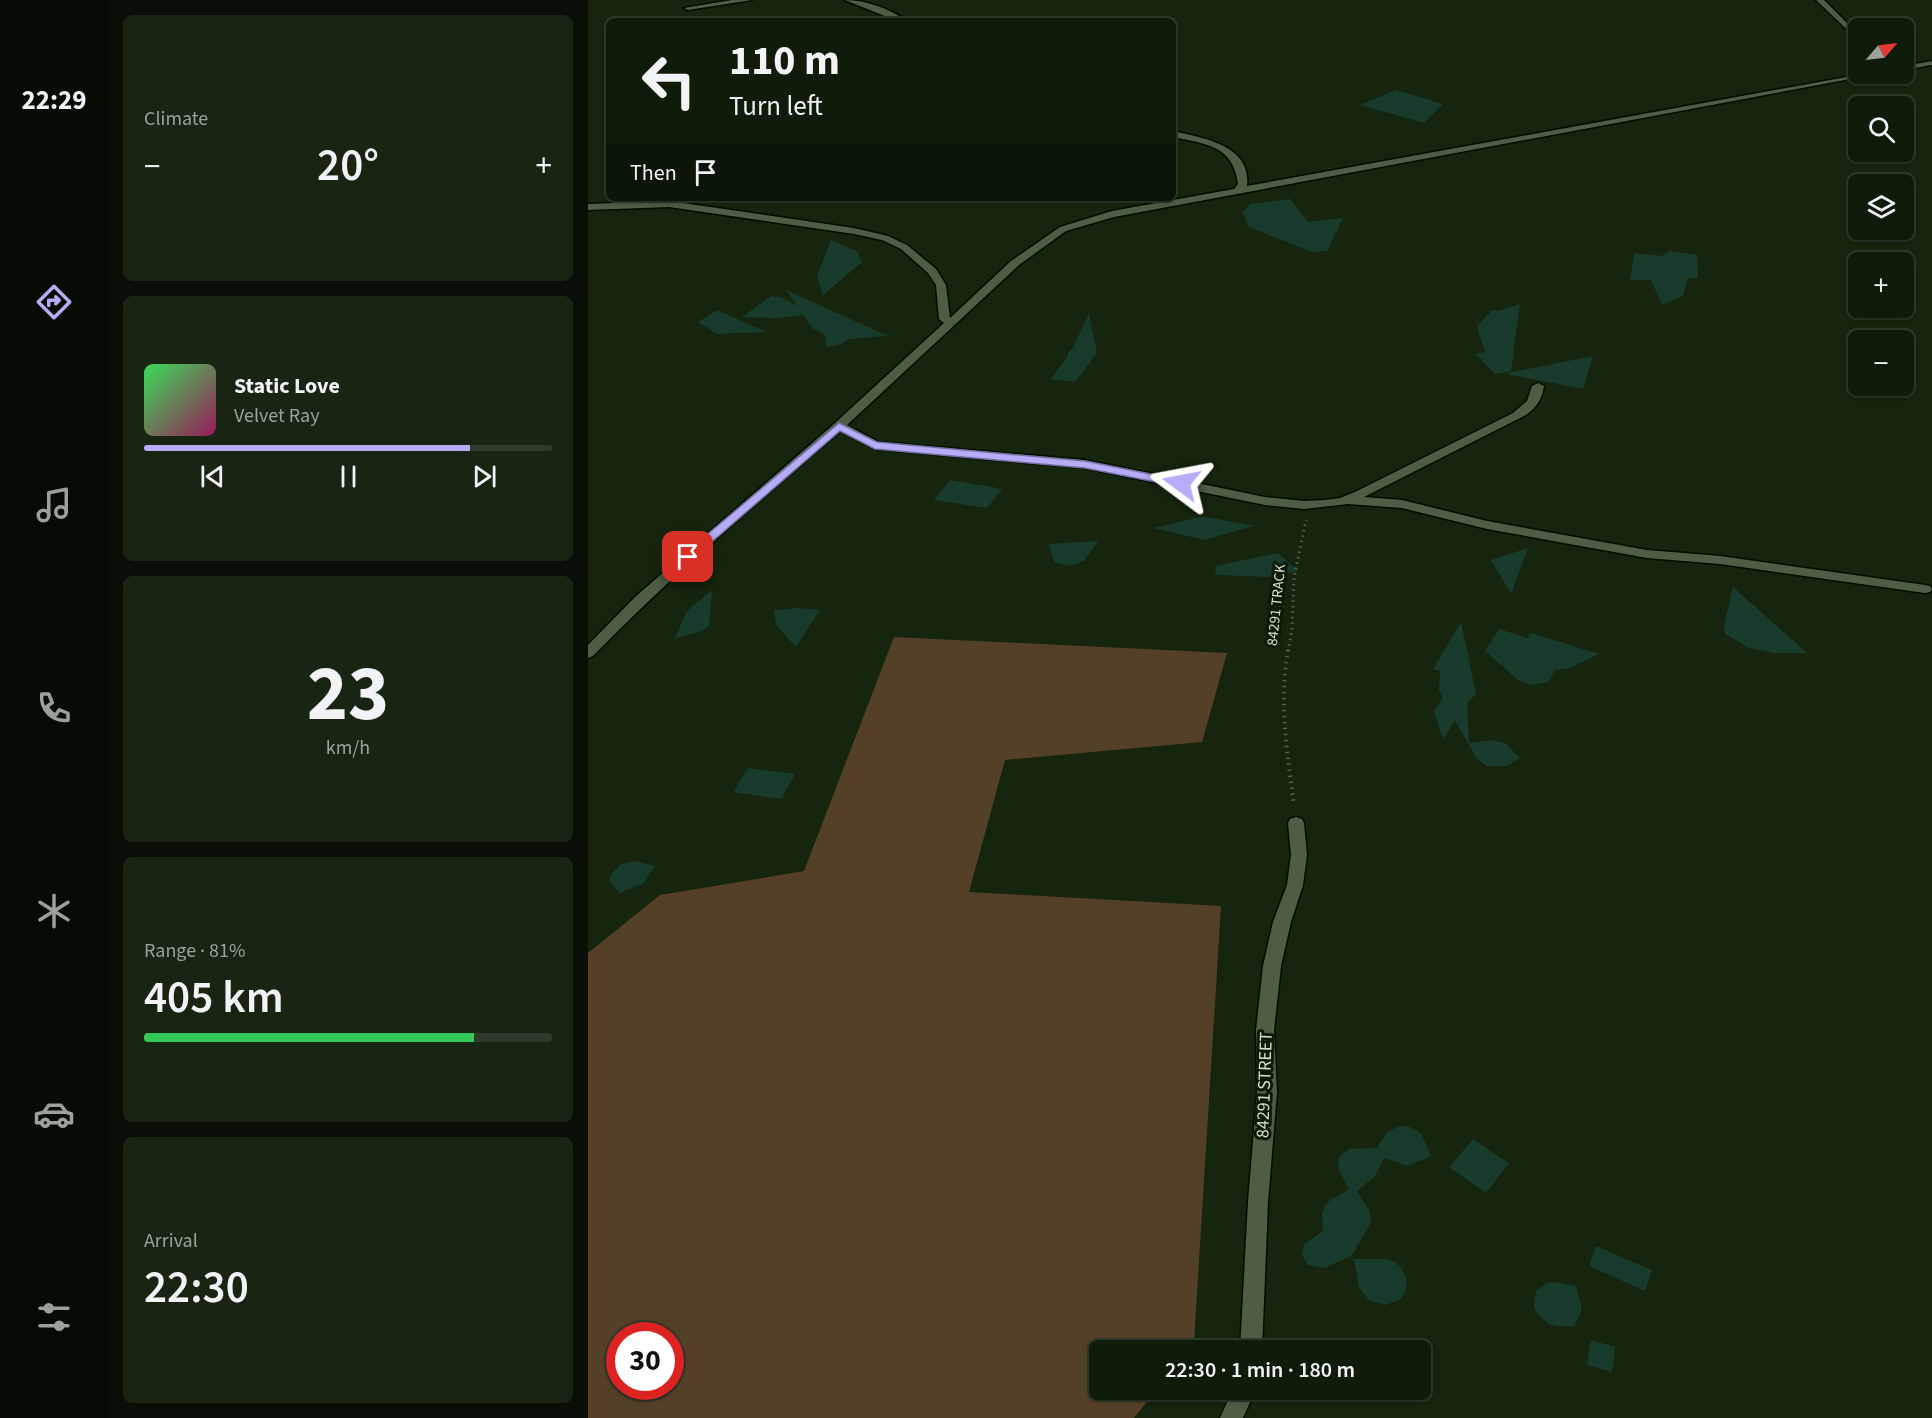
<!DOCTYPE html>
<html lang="en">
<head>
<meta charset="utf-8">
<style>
	body { margin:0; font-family:"Source Sans 3",sans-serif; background:#192513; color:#f1f3f6; height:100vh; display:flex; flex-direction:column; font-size:22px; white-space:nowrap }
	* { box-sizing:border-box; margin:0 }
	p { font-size:20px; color:#9ca19c }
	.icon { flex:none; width:33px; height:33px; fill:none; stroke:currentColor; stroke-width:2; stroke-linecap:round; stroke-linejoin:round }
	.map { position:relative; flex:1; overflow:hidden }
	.panel { display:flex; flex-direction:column; gap:15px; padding:15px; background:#090f06; width:480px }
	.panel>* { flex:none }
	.hud { position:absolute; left:18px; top:18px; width:570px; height:183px; border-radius:9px; box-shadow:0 2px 4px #0004,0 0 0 2px #303a2b; background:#101c0a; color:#f1f3f6; overflow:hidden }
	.needle { width:39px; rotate:62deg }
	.tools { position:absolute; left:1260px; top:18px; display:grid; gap:12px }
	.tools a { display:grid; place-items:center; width:66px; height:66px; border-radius:9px; background:#101c0a; box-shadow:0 2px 4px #0004,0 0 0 2px #303a2b; font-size:30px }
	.speed { position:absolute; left:18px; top:1322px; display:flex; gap:12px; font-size:30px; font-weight:700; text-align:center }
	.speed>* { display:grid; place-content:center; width:78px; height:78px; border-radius:50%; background:#101c0a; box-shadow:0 2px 4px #0004,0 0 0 2px #303a2b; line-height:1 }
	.speed .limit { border:9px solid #d22; background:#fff; color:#111 }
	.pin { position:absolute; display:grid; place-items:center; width:51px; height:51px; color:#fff; margin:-26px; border-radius:12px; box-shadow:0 3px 9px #0006 }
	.me { position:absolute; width:66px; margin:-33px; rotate:283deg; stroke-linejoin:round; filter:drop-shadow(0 0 4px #0008) }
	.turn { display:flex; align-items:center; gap:21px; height:126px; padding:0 24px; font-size:27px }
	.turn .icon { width:78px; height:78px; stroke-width:2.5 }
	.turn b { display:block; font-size:42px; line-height:51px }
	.then { display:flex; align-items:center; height:57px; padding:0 24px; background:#0003; gap:12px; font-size:22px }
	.big { font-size:45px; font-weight:600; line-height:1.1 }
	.panel .tile { flex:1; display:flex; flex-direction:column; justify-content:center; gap:9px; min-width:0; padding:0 21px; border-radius:9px; background:#192513 }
	.panel .dial { align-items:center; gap:0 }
	.dial b { font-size:78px; line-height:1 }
	.song { display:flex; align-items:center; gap:18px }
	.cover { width:72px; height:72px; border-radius:9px; background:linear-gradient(135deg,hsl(130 70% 55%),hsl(330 70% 35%)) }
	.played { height:6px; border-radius:3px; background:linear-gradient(90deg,#b6acf8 80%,#303a2b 80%) }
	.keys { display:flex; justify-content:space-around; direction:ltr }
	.heat { display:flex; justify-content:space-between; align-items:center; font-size:33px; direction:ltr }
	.charge { height:9px; border-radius:4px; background:linear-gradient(90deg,#34c759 81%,#303a2b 0) }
	.trip { position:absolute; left:501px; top:1340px; width:342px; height:60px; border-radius:9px; background:#101c0a; box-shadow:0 2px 4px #0004,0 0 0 2px #303a2b; font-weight:600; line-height:60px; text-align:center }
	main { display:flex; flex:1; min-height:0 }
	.tabs { display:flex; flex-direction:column; width:108px; justify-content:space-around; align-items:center; background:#060b04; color:#9ca19c }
	.tabs .icon { width:42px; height:42px }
	.tabs .current { color:#b6acf8 }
	.tabs b { font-size:27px; color:#f1f3f6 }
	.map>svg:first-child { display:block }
	.green { fill:#544027; fill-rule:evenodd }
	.building { fill:#193b2e }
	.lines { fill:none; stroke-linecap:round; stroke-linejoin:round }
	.minor-casing { stroke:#020d00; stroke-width:3 }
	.path-far1 { stroke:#52604a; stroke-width:3; stroke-dasharray:1.5 4; stroke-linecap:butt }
	.path { stroke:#52604a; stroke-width:4; stroke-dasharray:1.5 4.5; stroke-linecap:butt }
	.minor { fill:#4d5e44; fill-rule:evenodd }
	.route { fill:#b6acf8; stroke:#7670a1; stroke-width:1.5 }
	.labels { text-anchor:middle; stroke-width:6; stroke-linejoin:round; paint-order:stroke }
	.street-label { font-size:15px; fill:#d6e1d1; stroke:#0c1b05 }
	.near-street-label { font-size:18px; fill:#d6e1d1; stroke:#0c1b05 }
</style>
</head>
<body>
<main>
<nav class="tabs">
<b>22:29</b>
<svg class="icon current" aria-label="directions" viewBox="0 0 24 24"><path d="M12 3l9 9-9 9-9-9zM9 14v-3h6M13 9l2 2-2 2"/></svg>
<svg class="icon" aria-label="music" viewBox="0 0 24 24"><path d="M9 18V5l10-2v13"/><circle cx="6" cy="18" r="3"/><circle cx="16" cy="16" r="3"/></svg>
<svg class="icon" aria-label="phone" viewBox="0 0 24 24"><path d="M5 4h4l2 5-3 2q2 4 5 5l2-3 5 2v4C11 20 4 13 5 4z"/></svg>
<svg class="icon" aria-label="climate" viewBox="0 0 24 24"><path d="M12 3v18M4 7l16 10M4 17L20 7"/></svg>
<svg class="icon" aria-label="car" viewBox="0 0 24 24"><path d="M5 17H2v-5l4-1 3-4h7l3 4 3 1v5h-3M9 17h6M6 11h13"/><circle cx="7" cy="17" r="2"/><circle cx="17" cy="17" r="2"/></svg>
<svg class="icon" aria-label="filters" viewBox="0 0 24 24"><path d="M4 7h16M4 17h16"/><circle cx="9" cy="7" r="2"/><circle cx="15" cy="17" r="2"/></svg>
</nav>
<section class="panel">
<div class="tile"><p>Climate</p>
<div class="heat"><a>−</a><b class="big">20°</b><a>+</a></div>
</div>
<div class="tile">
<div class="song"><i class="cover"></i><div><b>Static Love</b><p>Velvet Ray</p></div></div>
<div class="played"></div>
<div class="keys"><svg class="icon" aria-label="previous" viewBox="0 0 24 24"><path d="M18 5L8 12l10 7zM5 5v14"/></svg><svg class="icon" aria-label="pause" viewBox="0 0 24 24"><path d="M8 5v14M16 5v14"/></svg><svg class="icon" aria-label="next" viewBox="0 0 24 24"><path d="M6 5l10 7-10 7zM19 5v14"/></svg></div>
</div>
<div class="tile dial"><b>23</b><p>km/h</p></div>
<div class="tile"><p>Range · 81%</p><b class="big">405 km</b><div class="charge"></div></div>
<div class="tile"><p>Arrival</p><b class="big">22:30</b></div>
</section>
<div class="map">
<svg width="1344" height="1418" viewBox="0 0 1344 1418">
	<rect width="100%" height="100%" fill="#16250d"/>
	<path class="green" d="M306,637L639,653L614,742L417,760L381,892L633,906L606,1342L600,1350H512V1389H569L546,1418H0V953L72,895L216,871ZM32,1335H82V1386H32Z"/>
	<path class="building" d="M808,90L855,104L836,123L772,105Z
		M702,199L720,222L755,218L739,251L724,252L661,227L655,212L663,204Z
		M243,240L269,251L274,262L235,295L229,276Z
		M1082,251L1109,255L1110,278H1100L1095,296L1074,305L1063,280H1042L1046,253L1074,256Z
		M198,290L300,336L261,339L253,344L238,347L237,335L224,328L215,315L189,318L154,317L183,296L193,297L209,306Z
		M932,304L923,371L907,374L887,354L897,352L889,327L904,310L909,311Z
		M129,310L179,332L129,334L110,322Z
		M501,313L509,353L487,382L463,379L480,356V352L485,348Z
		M1005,356L995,389L919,374V373Z
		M362,480L404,487L414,489L399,508L346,500Z
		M612,517H619L666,526L616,540L566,528Z
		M510,541L496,561L482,566L466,562L461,544Z
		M940,548L923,594L903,560Z
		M690,553L710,571L686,577L628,575L627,566Z
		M1145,587L1219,653H1186L1157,647V645L1137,634L1136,625Z
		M124,590L121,626L111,632L87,638L99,611Z
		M211,608L232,610L208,647L188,625L186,610Z
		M873,622L888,694L879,703L881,743L904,740L917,743L932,758L918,766H899L889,759L867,720L855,740L846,711L855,698L851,691L852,671L845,669Z
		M911,629L940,638L943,633L1011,654L982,668L967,670L960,682L942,685L930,680L897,651Z
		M160,768L173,770L207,774L193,799L145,792Z
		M47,861L67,866L56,883L32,893L21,881L24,873L33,864Z
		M812,1126H820L833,1133L843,1156L820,1166L796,1158L787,1176L769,1191L781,1210L783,1217L782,1224L764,1255L737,1268L720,1265L714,1255L716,1244L735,1231L734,1213L737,1206L742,1200L761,1190L750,1168L751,1157L761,1149L789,1148L799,1132Z
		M885,1139L921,1163L898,1193L861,1167Z
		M1008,1246L1064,1270L1057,1291L1001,1266Z
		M766,1259H798L805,1261L812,1266L819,1279L817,1293L812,1299L798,1305L782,1301L771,1288Z
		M967,1282L988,1286L993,1306V1312L986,1326H969L961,1324L949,1313L946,1306L948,1291L959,1283Z
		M1003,1340L1027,1347L1024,1372L999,1365Z"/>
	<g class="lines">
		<defs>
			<path id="minor" d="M144,0H164L100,10L96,8Z
				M257,0C278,0 302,9 319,21H309Z
				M1228,0H1236L1270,34V40Z
				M1344,61V65L1316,70V66Z
				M1275,74H1289L526,217L478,231L431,265L259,425L290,442L497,460L677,497L716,501L737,500L752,498L767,492L925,413L939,401L944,386L950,383L956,386C954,399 949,407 938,415L776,497L814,500L899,521L1059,550L1132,556L1337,585L1342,586L1344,589L1342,592L1337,593L1132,564L1059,558L899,529L814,508L760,504L716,509L677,505L497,468L287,449L252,431C167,504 83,576 5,656L0,658V645L47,597L247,423L356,323L351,319L348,285L340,273L313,249L294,240L266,234L81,207L0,210V204L81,201L266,228L300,236L319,245L348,269L358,285L362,318L423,261L472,227L524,211L646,189L650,184C645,145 618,144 585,137V131C615,138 664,145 659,186Z
				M708,817L714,819L716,823L719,855L715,885L703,922L693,966L686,1030L689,1092L680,1202L674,1350H652L660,1202L669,1092L668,1030L675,966L685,922L699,885L703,855L700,823L702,819Z
				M645,1389H668L655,1418H632Z"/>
		</defs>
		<use href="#minor" class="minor-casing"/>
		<path class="path-far1" d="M700,651L704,630L706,577L718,520"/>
		<path class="path" d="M700,650C691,701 699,754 706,805"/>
		<use href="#minor" class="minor"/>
	</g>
	<path class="route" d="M251,423L289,442L497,461L593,480L598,483L593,487L497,468L287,449L252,431L104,559H96V554Z"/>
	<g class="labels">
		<g class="street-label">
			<text transform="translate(688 605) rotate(-84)" y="5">84291 TRACK</text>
		</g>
		<g class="near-street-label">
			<text transform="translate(676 1085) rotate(-88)" y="6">84291 STREET</text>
		</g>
	</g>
</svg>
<div class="tools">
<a><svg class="needle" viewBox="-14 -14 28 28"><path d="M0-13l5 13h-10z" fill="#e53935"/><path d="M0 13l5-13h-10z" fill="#9ca19c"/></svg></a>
<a><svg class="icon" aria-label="search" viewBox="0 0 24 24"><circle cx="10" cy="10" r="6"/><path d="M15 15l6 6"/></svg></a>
<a><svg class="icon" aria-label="layers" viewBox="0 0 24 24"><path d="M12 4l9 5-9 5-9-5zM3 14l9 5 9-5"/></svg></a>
<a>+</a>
<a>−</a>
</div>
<div class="speed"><div class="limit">30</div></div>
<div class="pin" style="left:100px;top:557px;background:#d93025"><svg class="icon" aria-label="arrive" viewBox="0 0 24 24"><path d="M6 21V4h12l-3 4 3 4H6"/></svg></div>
<svg class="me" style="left:593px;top:483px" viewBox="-20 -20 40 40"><path d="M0-17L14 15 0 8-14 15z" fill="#b6acf8" stroke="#fff" stroke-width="4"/></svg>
<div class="trip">22:30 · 1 min · 180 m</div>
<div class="hud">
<div class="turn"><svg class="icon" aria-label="left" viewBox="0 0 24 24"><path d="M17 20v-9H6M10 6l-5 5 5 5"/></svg><div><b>110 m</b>Turn left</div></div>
<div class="then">Then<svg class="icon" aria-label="arrive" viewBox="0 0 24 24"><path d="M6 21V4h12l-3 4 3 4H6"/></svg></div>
</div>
</div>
</main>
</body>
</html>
